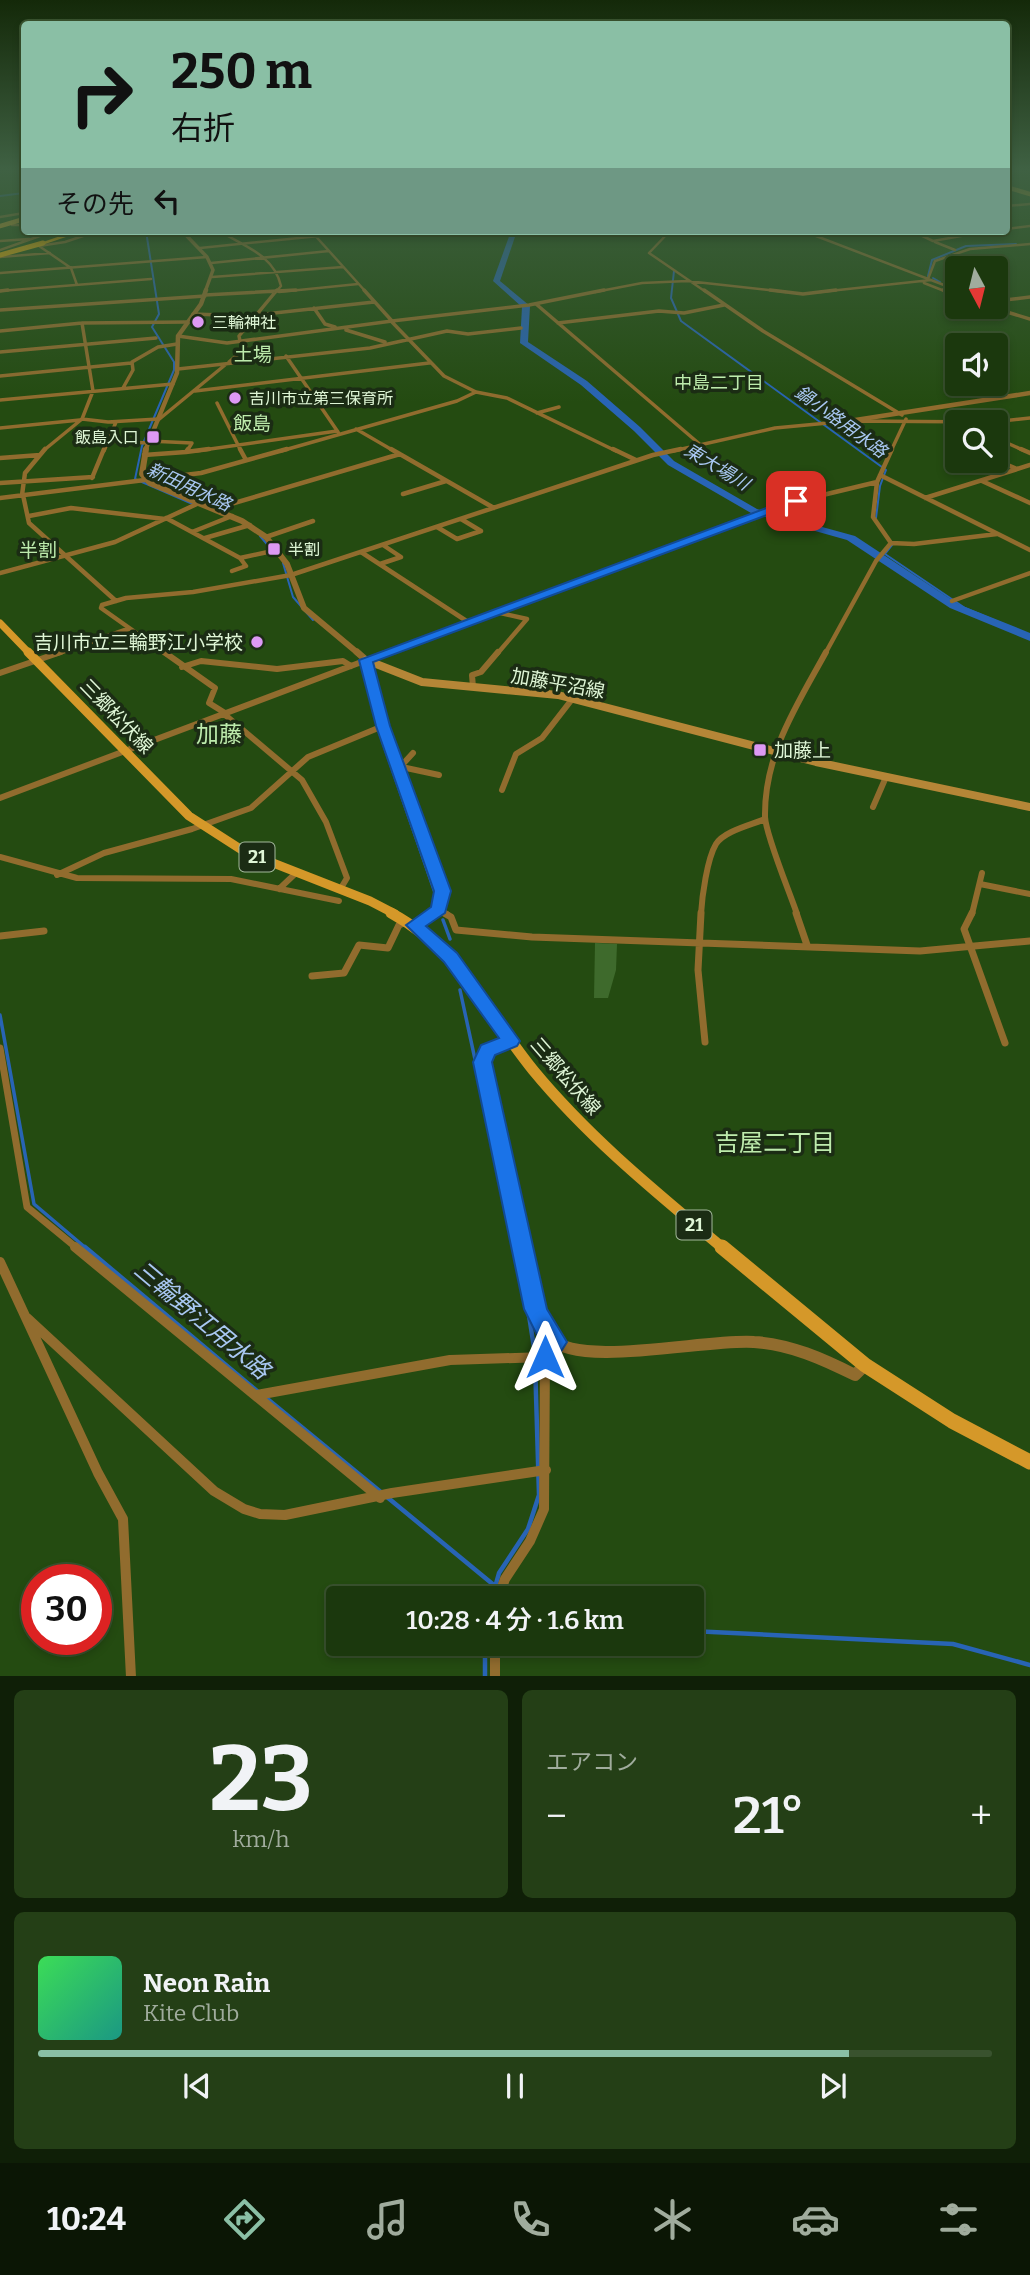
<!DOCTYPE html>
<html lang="ja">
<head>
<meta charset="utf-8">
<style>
	body { margin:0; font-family:Bitter,"Noto Sans JP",serif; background:#243f16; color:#f1f3f6; height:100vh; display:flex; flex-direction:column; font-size:26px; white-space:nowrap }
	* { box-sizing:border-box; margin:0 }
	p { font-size:23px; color:#a0ac9d }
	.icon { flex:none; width:38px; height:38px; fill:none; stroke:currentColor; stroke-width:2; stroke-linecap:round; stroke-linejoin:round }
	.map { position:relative; height:1676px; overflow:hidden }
	.panel { display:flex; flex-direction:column; gap:14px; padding:14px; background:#0f1f07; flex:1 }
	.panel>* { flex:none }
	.top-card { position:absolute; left:21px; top:21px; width:989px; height:214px; border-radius:7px; box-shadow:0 4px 10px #0003,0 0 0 2px #39522e; background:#8abfa5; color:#111; overflow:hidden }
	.needle { width:46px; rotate:173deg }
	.tools { position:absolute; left:945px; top:256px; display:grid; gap:14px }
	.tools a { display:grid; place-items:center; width:63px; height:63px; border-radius:7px; background:#1b380d; box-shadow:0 4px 10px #0003,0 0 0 2px #39522e; font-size:35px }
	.speed { position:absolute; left:21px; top:1564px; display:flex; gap:14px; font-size:35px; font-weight:700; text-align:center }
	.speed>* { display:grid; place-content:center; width:91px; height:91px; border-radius:50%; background:#1b380d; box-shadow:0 4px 10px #0003,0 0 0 2px #39522e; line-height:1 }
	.speed .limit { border:10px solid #d22; background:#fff; color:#111 }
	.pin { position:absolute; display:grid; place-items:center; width:60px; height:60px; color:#fff; margin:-30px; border-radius:14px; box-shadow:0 4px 10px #0006 }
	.me { position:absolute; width:77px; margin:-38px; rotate:0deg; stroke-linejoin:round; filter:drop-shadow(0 0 5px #0008) }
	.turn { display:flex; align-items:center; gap:24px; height:147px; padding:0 35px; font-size:32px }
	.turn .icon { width:91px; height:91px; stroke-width:2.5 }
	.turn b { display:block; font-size:49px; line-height:60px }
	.then { display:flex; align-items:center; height:66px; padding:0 35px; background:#0003; gap:14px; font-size:26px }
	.big { font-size:52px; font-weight:600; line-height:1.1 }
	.panel .widget { flex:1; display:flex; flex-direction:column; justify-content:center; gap:10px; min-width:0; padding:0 24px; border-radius:10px; background:#243f16 }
	.panel .dial { align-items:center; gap:0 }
	.dial b { font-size:91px; line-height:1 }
	.song { display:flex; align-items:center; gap:21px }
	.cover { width:84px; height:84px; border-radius:10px; background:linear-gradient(135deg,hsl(130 70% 55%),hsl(170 70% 35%)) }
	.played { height:7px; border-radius:4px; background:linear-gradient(90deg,#8abfa5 85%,#39522e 85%) }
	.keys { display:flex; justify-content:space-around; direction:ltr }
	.heat { display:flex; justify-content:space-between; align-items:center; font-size:38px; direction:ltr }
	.panel .tiles { flex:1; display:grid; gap:14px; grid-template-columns:1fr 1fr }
	.widget:last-child { grid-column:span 2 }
	.trip { position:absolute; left:326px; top:1586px; width:378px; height:70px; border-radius:7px; background:#1b380d; box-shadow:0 4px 10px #0003,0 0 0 2px #39522e; font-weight:600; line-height:70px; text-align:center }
	.dock { display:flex; height:112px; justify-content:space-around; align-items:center; background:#0b1605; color:#a0ac9d }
	.dock .icon { width:49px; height:49px }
	.dock .current { color:#8abfa5 }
	.dock b { font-size:32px; color:#f1f3f6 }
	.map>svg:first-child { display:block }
	.green { fill:#3e6a2c }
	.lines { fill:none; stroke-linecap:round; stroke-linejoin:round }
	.stream-far3 { stroke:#2864b5; stroke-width:2 }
	.stream-far2 { stroke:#2864b5; stroke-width:2.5 }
	.stream-far1 { stroke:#2864b5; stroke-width:3.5 }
	.stream { stroke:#2864b5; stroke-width:4.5 }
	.river { fill:#2864b5; fill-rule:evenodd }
	.minor-far5 { stroke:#916c2e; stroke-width:2.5 }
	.minor-far4 { stroke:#916c2e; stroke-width:3.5 }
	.minor-far3 { stroke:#916c2e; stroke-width:4.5 }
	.minor-far2 { stroke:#916c2e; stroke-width:6 }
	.minor-far1 { stroke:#916c2e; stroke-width:7 }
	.minor { stroke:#916c2e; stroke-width:10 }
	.tertiary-far5 { stroke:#916c2e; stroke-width:3.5 }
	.tertiary-far4 { stroke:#916c2e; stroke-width:4.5 }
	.tertiary-far3 { stroke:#916c2e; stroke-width:6 }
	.tertiary-far2 { stroke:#916c2e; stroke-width:7 }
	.tertiary-far1 { stroke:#916c2e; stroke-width:10 }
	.tertiary { stroke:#916c2e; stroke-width:12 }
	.secondary-far1 { stroke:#b58637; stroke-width:8 }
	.secondary { stroke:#b58637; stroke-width:10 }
	.primary-far4 { stroke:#d59829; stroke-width:4.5 }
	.primary-far3 { stroke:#d59829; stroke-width:7 }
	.primary-far2 { stroke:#d59829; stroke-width:9 }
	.primary-far1 { stroke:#d59829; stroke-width:11 }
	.primary { stroke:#d59829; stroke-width:15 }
	.motorway { fill:#f1a805; fill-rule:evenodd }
	.motorway-bridge { stroke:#f1a805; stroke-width:5 }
	.route { fill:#1a73e8; stroke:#114b97; stroke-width:2 }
	.poi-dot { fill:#dd99f4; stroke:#1b2c14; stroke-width:2.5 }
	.labels { text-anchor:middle; stroke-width:7; stroke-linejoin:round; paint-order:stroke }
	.far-poi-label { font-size:16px; fill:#dff6d6; stroke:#1b2c14; text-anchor:start }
	.far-neighbourhood-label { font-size:18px; fill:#bdebac; stroke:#1b2c14 }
	.far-water-label { font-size:18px; font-style:italic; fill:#a9c7f2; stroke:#1b2c14 }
	.shield { fill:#1b2c14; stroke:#a4b99c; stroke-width:2 }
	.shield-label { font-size:18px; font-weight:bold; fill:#dff6d6 }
	.far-quarter-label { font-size:19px; fill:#bdebac; stroke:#1b2c14 }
	.poi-label { font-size:19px; fill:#dff6d6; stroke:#1b2c14; text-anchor:end }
	.street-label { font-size:19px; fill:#dff6d6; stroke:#1b2c14 }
	.quarter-label { font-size:23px; fill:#bdebac; stroke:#1b2c14 }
	.near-neighbourhood-label { font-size:24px; fill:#bdebac; stroke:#1b2c14 }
	.near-water-label { font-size:24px; font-style:italic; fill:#a9c7f2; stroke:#1b2c14 }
</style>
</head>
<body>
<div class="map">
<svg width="1030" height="1677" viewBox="0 0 1030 1677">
	<rect width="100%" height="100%" fill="#244b11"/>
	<path class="green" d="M595,943L617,944L616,970L608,998H594Z"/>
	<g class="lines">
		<path class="stream-far3" d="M0,196L24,193
			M146,231L159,314L152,327L174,362V370L142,446L135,479L195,505
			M674,271L671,298L681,321L886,470L880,486L876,518
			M928,276L932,260L966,246L1016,244
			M933,278L940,282
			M260,536L272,550
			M893,544L885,554L965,608L1030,634
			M283,563L293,597L313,620"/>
		<path class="stream-far2" d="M378,729L435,894"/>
		<path class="stream-far1" d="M443,920L450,939
			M460,990L516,1249
			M0,1015L34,1204L87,1249"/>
		<path class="stream" d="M85,1247L257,1391
			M515,1247L519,1265
			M528,1309L535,1354
			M265,1397L382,1493
			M387,1497L495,1586
			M492,1598L499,1573L528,1529L539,1495L535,1361
			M691,1631L953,1644L1030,1665
			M485,1643V1677"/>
		<path class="river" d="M511,231H517L500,281L530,306L528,342L587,381L640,427L674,461L757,509L855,536L958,604L1030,634V641L950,608L847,540L751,513L668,465L634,431L581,385L520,343L522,307L493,281Z"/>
		<path class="minor-far5" d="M1006,206L1030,204
			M0,217L24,213
			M12,225H24
			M1006,229L1030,226
			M219,231C244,246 274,255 281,286L276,292
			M311,231L366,292
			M670,231L649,253L706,292
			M803,231L957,290
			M912,231L933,241L989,231
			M95,234L131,231
			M0,241L29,239
			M935,242L955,250
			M39,246L65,242L98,231
			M39,246L71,268L77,285
			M200,248L369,231
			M0,250L54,231
			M0,257L50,253
			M211,263L329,251
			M0,273L207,257
			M212,277L343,267
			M928,279L935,261L970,249L1030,244
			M924,283L947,292
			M0,291L151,279
			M279,292L358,284
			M595,292L642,283L687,281L786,292
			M820,292L931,280"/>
		<path class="minor-far4" d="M364,290L392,321L529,305L604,290
			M704,290L763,331L902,415
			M770,290L803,294L836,290
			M943,290L957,296
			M0,291L8,290
			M205,295L296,290
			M996,301L1030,297
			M536,304L703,447
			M987,306L1030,319
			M314,308L325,324L335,327
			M0,310L205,296
			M193,314L248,316L374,302
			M391,321L444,376L476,392L507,398L616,451
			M82,323L93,391L82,419L108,422L158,419
			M558,323L659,311L684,313L724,305
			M346,330L385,342
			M0,331L82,323L187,322
			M178,336L227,343L392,321
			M240,341L239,336L277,290
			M0,352L156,338
			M286,356L338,432
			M229,362L246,347L243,341
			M178,369L370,348L447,331L468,334L521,328
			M0,376L131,363
			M123,388L133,370L132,362L158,347L177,344
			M195,391L429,363
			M0,400L173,384
			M217,403L241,451
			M537,413L559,407
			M157,421L225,365
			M993,422L1030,418
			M0,428L80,420
			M356,429L394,451
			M996,438L1025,451
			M108,441L148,443
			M149,441L192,443L187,451
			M43,451L82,419
			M104,451L116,422
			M196,451L337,431
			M281,451L457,401L476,392
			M673,451L775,428L849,421L988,422
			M891,451L906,419"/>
		<path class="minor-far3" d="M188,449L186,452L209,449
			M240,449L246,460
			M391,449L494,508
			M613,449L636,460
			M1021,449L1030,453
			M144,455L186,452
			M0,458L40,455
			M983,460H989
			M996,460L1017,469
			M880,475L1030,550
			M92,478L104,449
			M982,481L1030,503
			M0,483L93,477
			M403,494L446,481
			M22,495L25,473L45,449
			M23,495L29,523L116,601
			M0,498L201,473L287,449
			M925,498L1030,465
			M214,509L400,454
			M29,516L71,508L165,519
			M166,518L240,558L246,566L232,571
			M437,527L457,539L481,531L461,519
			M192,532L232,516
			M266,537L313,521
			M205,538L250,525
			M891,543L914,544L997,534
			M361,552L468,622
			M240,558L277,550
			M380,564L401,557L383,545
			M0,573L115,542L199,503
			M952,601L1030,573
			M496,612L527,619L497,654
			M56,654L128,629
			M166,654L101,608L102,605L126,598L193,592L291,575L653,455L681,449
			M384,654L777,506L877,482
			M825,654L876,561L891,543L873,517L877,482L892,449"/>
		<path class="minor-far2" d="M164,652L215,688L209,703L225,713
			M182,667L201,661L277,669L343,661L351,666
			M0,673L61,652
			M473,687L472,675L481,672L498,652
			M224,714L302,780L326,822L347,878L341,888
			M402,765L413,753
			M397,766L439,775
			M502,790L516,754L542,738L573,698
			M0,798L388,652
			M873,807L886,777
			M0,857L77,878L231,879L339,901
			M57,875L104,853L192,829L251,808L308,757L383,726
			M980,884L1030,894
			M279,889L297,872
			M438,909L447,914
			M701,914C702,897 707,859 716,844C724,831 751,825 765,819
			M797,914C790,893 766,836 765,817C764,754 797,705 826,652
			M972,914L982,873"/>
		<path class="minor-far1" d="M444,913L451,917L456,930L532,937L920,951L1030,941
			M701,913L698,970L705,1042
			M796,913L807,945
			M972,913L964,929L1005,1043
			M0,936L44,931
			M312,976L344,973L359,945L388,948L399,925L406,922
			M0,1048L27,1207L78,1249"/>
		<path class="minor" d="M75,1247L380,1498
			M0,1262L98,1473L123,1519L131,1677
			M27,1318L214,1491L244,1509L260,1514L285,1515L392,1493L546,1470
			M257,1395L450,1360L545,1357
			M498,1598L505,1579L530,1541L544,1509L545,1354L555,1342
			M495,1643V1677"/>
		<path class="tertiary-far5" d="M182,231L207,257L213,270L205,292"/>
		<path class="tertiary-far4" d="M849,421L1030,393
			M145,451L177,373L178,336L201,304L206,290"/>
		<path class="tertiary-far3" d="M146,449L142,474L150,483L242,521L266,537L287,564L304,608L359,654"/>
		<path class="tertiary-far2" d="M357,652L366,660"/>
		<path class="tertiary-far1" d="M511,1041L488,1050L483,1062L522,1249"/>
		<path class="tertiary" d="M522,1247C528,1275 529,1316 550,1338C579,1369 710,1338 754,1342C790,1344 823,1359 855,1375L865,1365"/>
		<path class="secondary-far1" d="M366,660L422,682L558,695L816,762L1030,807
			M366,660L383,726L443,891L438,909L430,914"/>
		<path class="secondary" d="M414,925L432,913"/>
		<path class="primary-far4" d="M1006,187L1030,194
			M0,226L24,219"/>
		<path class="primary-far3" d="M0,623L30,654"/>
		<path class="primary-far2" d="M28,652L189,816L245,852L370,901L395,914"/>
		<path class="primary-far1" d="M391,913C460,950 486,1012 533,1070C589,1138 657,1193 724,1249"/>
		<path class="primary" d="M722,1247L865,1365L952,1421L1030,1462"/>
		<path class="motorway" d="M75,231H84L45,244L40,243Z"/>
		<path class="motorway-bridge" d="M0,255L43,243"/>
	</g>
	<linearGradient id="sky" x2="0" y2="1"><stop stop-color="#142909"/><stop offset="0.42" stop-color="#3f6143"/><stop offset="1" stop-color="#3f6143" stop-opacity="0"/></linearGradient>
	<rect width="1030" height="402" fill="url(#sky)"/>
	<path class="route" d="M796,497L801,501L799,503L373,662L390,726L451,891L445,913L426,926L457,953L520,1041L517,1046L495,1055L492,1062L547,1309L567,1342L553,1364L545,1368L537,1364L533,1357L541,1343L524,1309L473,1062L481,1045L499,1038L444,962L406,925L431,907L434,891L376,726L359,660Z"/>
	<g class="poi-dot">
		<circle cx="198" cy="322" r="7"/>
		<circle cx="235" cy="398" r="7"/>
		<rect x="146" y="430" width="14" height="14" rx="3.5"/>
		<rect x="267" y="542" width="14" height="14" rx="3.5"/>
		<circle cx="257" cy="642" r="7"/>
		<rect x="753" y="743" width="14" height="14" rx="3.5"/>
	</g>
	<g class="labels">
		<g class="far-poi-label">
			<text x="212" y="328">三輪神社</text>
			<text x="249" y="404">吉川市立第三保育所</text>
			<text x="139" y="443" text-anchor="end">飯島入口</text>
			<text x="288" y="555">半割</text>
		</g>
		<g class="far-neighbourhood-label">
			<text x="719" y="389">中島二丁目</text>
		</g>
		<g class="far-water-label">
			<text transform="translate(841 422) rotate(36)" y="6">鍋小路用水路</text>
			<text transform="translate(717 467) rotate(31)" y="6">東大場川</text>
			<text transform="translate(189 487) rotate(25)" y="6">新田用水路</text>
		</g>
		<g class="shield">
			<rect x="239.5" y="842.5" width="35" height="29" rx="5"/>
			<rect x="676.5" y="1210.5" width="35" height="29" rx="5"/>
		</g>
		<g class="shield-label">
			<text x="257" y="863">21</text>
			<text x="694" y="1231">21</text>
		</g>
		<g class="far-quarter-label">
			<text x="253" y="361">土場</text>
			<text x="252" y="430">飯島</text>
			<text x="38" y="557">半割</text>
		</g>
		<g class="poi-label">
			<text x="243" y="649">吉川市立三輪野江小学校</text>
			<text x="774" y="757" text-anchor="start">加藤上</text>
		</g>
		<g class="street-label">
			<text transform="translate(558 683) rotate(10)" y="7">加藤平沼線</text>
			<text transform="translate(117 716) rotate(46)" y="7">三郷松伏線</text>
			<text transform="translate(566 1076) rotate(49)" y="7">三郷松伏線</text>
		</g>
		<g class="quarter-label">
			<text x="219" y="742">加藤</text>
		</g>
		<g class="near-neighbourhood-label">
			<text x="775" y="1151">吉屋二丁目</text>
		</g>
		<g class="near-water-label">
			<text transform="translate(202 1320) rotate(40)" y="8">三輪野江用水路</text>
		</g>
	</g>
</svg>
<div class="tools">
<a><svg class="needle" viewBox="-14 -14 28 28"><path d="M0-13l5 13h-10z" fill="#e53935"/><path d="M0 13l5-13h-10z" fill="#a0ac9d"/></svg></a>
<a><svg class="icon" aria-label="sound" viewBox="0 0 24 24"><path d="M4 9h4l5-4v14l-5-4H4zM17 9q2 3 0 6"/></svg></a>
<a><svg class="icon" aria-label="search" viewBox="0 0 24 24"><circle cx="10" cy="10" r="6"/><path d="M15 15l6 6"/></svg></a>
</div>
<div class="speed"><div class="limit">30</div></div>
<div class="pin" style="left:796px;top:501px;background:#d93025"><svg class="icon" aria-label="arrive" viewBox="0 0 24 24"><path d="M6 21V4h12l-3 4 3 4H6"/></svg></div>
<svg class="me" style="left:545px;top:1357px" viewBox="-20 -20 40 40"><path d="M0-17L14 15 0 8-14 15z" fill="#1a73e8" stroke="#fff" stroke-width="4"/></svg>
<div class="trip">10:28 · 4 分 · 1.6 km</div>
<div class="top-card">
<div class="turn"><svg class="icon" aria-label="right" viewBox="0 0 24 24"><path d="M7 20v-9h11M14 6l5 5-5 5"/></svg><div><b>250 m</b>右折</div></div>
<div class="then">その先<svg class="icon" aria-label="left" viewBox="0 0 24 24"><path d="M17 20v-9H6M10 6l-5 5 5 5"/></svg></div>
</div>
</div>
<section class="panel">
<div class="tiles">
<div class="widget dial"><b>23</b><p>km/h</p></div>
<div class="widget"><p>エアコン</p>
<div class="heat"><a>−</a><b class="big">21°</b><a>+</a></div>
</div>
<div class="widget">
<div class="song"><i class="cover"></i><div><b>Neon Rain</b><p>Kite Club</p></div></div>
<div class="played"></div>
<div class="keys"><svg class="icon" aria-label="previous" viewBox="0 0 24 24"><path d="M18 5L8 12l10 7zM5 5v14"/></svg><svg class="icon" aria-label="pause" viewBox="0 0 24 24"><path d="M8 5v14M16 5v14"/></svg><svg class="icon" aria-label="next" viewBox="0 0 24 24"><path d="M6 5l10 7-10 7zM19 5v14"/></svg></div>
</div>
</div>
</section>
<nav class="dock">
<b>10:24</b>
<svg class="icon current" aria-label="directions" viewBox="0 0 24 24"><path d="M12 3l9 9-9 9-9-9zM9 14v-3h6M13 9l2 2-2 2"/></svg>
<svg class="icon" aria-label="music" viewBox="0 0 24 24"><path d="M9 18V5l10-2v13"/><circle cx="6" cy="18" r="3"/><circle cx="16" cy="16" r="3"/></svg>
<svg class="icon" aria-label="phone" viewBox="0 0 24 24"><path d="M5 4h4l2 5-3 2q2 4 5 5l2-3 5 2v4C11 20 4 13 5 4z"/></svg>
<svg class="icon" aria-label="climate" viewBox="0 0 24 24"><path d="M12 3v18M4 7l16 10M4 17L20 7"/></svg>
<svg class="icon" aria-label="car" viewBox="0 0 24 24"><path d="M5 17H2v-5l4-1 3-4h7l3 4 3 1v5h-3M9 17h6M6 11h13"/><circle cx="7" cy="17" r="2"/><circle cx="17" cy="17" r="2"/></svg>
<svg class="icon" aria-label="filters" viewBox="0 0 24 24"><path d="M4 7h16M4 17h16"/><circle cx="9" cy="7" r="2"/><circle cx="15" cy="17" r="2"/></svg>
</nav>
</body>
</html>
